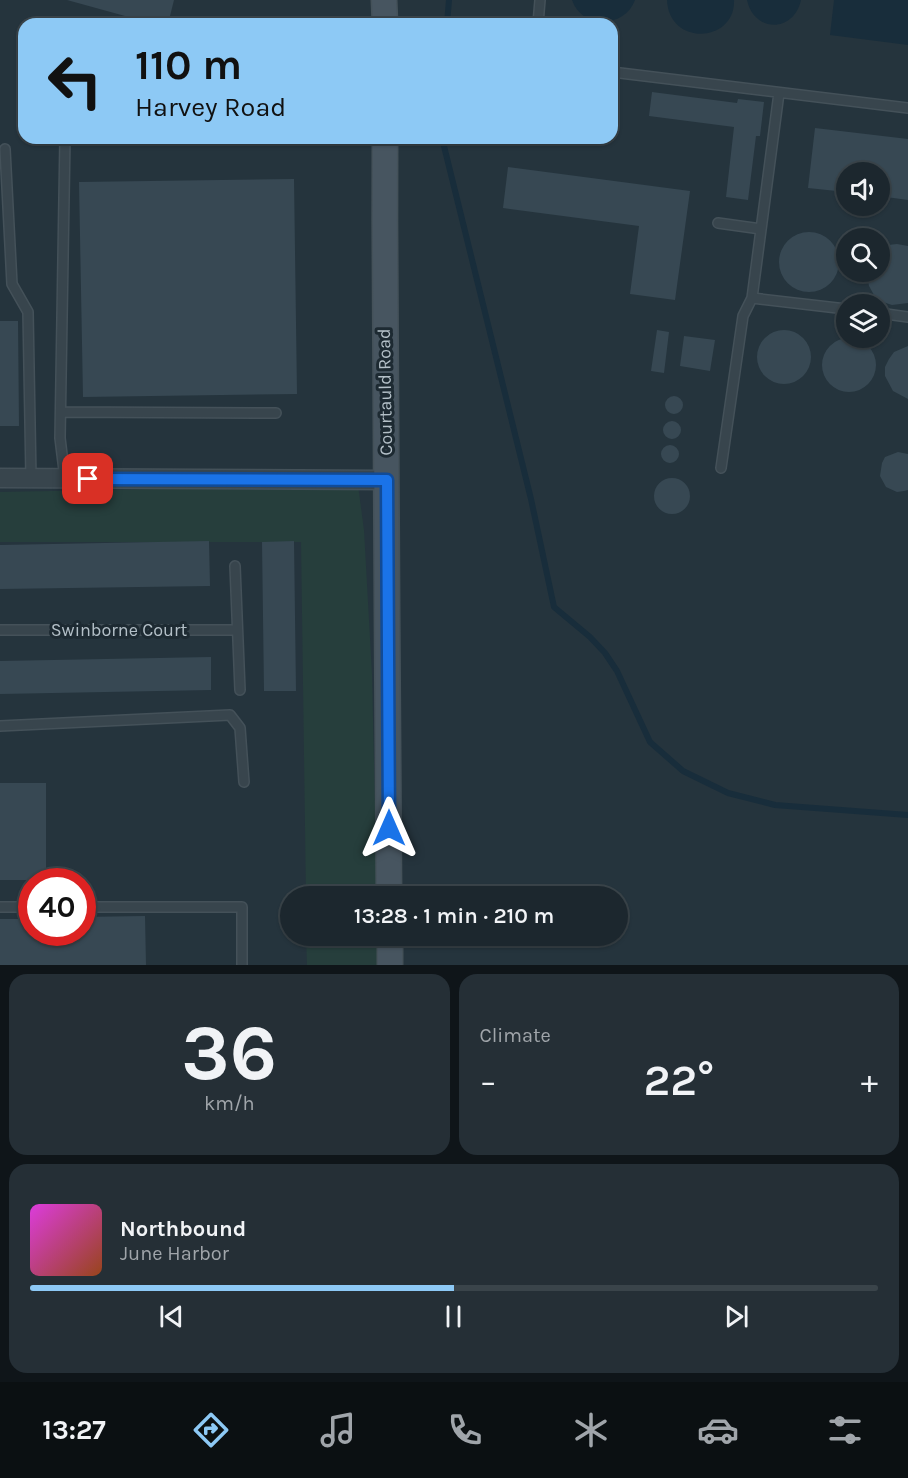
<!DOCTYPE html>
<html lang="en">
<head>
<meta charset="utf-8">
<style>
	body { margin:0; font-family:Karla,sans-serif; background:#252f36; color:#f1f3f6; height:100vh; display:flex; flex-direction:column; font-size:22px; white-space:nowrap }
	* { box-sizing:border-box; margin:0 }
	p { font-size:20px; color:#a0a5aa }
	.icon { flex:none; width:33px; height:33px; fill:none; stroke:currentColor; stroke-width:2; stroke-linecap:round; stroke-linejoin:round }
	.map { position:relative; height:965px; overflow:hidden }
	.drawer { display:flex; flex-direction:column; gap:9px; padding:9px; background:#0f1519; flex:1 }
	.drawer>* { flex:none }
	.banner { position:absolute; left:18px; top:18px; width:600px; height:126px; border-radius:18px; box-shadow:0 2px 4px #0004,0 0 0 2px #3a444a; background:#8dc9f5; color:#111; overflow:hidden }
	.tools { position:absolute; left:836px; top:162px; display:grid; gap:12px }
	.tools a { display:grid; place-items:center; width:54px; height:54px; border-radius:50%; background:#1c272e; box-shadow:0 2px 4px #0004,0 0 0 2px #3a444a; font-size:30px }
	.speed { position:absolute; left:18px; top:868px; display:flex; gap:12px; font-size:30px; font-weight:700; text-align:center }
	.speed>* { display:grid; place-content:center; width:78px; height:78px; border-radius:50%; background:#1c272e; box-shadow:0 2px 4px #0004,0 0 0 2px #3a444a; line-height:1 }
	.speed .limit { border:9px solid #d22; background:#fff; color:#111 }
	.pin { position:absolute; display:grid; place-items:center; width:51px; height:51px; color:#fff; margin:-26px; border-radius:12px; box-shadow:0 3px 9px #0006 }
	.me { position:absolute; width:66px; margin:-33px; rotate:0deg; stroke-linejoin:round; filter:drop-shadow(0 0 4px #0008) }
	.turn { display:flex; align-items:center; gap:21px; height:126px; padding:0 18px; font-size:27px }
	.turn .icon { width:78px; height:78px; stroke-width:2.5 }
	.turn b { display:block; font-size:42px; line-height:51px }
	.big { font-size:45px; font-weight:600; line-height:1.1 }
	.drawer .tile { flex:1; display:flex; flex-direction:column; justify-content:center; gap:9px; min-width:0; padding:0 21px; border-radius:18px; background:#252f36 }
	.drawer .dial { align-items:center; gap:0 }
	.dial b { font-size:78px; line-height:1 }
	.song { display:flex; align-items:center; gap:18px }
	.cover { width:72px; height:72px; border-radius:9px; background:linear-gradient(135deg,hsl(300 70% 55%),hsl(20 70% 35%)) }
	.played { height:6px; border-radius:3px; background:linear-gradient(90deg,#8dc9f5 50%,#3a444a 50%) }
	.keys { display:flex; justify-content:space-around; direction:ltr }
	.heat { display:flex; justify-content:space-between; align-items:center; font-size:33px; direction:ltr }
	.drawer .tiles { flex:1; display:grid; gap:9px; grid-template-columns:1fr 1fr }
	.tile:last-child { grid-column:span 2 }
	.trip { position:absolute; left:280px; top:886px; width:348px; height:60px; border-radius:30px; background:#1c272e; box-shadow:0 2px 4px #0004,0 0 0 2px #3a444a; font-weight:600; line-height:60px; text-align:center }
	.dock { display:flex; height:96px; justify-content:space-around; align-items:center; background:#0b1012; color:#a0a5aa }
	.dock .icon { width:42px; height:42px }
	.dock .active { color:#8dc9f5 }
	.dock b { font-size:27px; color:#f1f3f6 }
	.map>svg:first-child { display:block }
	.green { fill:#263e3c }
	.water { fill:#182d3b }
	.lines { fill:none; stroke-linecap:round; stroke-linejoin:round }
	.stream { stroke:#182d3b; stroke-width:6 }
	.building { fill:#374853 }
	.lane-casing { stroke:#445159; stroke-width:12 }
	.street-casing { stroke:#445159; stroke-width:21 }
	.secondary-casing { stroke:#445159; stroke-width:27 }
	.lane { stroke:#38454d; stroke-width:9 }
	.street { stroke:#38454d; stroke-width:18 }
	.secondary { stroke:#475560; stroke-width:24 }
	.route-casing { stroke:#114b97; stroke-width:15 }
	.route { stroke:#1a73e8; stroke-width:10 }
	.labels { text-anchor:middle; stroke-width:6; stroke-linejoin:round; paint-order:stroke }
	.street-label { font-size:18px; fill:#b4c0c8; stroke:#1d2a32 }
</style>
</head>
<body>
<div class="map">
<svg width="908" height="965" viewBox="0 0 908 965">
	<rect width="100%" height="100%" fill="#25343d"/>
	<path class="green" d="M358,485L364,530L372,674L377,897H306L301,542H0V492Z
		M306,936H378V965H307Z"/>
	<path class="water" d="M572,0H635C625,28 582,30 572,0Z
		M667,0H734C736,43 669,47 667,0Z
		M747,0H801C794,33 754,33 747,0Z
		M834,0H908V45L830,35Z"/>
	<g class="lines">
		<path class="stream" d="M447,24L449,0
			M442,138L531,499L554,607L590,637L605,653L617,671L650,742L683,771L728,793L775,805L908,815"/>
	</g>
	<path class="building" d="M67,0H174L168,24H154Z
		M652,92L737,103L738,99L764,102L760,136H756L748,200L726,197L734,127L649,116Z
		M815,128L908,139V200L879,196V172H846V192L808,188Z
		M508,167L690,191L675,300L630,294L639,226L503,208Z
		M294,179L297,394L83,397L79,182Z
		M779 262a30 30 0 1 1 60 0a30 30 0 1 1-60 0Z
		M897,244L908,246V303L892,305L883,302L874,295L869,286L867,276V272H879V250L888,245Z
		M0,321H18L19,426H0Z
		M657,330L669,332L664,373L651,371Z
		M757 357a27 27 0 1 1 54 0a27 27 0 1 1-54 0Z
		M684,336L715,340L710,371L680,366Z
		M822 365a27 27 0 1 1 54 0a27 27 0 1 1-54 0Z
		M908,346V399L893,391L885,376V367L889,359L894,352Z
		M665 405a9 9 0 1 1 18 0a9 9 0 1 1-18 0Z
		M663 430a9 9 0 1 1 18 0a9 9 0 1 1-18 0Z
		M661 454a9 9 0 1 1 18 0a9 9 0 1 1-18 0Z
		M898,452L908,454V490L904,491L897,492L886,487L880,476L882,463L885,457Z
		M654 496a18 18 0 1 1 36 0a18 18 0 1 1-36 0Z
		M209,541L210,586L0,589V545Z
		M294,541L296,691H264L262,542Z
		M211,657V690L0,694V661Z
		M0,783H46V880H0Z
		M145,916L146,965H0V919H32V933H82V917Z"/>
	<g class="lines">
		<defs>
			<path id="lane" d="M538,24L540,0
				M612,72L908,108
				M779,93L752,298L846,309
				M240,138L246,139
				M5,149L12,284L28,312L31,478
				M718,223L761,229
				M879,313L908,317
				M61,412L276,413
				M721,468L743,316L752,298
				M65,479L60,438L65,138
				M235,566L240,690
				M0,630H237
				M0,726L230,715L240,728L244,782
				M0,907H32
				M82,907H242V965"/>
			<path id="street" d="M0,478L387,480"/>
			<path id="secondary" d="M384,0L385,24
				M385,138C384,391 388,644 389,897
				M390,936V965"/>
		</defs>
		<use href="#lane" class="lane-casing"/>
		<use href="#street" class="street-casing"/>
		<use href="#secondary" class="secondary-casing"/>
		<use href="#lane" class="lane"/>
		<use href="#street" class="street"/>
		<use href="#secondary" class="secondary"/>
	</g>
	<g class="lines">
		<defs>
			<path id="route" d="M88,479L387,480L389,828"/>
		</defs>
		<use href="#route" class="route-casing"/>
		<use href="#route" class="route"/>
	</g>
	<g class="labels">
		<g class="street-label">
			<text transform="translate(385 392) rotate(-91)" y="6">Courtauld Road</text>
			<text x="119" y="636">Swinborne Court</text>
		</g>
	</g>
</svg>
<div class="tools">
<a><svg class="icon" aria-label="sound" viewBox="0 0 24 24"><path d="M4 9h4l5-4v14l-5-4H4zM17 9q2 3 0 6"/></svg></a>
<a><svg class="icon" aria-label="search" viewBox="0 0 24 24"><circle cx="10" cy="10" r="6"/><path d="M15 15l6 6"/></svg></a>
<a><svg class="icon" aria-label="layers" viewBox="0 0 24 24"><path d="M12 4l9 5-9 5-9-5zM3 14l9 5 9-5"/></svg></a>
</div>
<div class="speed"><div class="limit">40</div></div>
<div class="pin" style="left:88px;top:479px;background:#d93025"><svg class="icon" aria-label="arrive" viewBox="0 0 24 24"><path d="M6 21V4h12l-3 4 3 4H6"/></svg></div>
<svg class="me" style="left:389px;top:828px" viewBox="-20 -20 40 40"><path d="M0-17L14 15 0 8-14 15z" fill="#1a73e8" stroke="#fff" stroke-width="4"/></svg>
<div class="trip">13:28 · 1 min · 210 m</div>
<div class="banner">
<div class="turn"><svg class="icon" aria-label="left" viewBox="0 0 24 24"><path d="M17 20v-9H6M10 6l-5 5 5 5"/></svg><div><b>110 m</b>Harvey Road</div></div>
</div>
</div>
<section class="drawer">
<div class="tiles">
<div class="tile dial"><b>36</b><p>km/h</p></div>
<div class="tile"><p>Climate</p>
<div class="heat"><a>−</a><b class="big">22°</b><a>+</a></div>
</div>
<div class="tile">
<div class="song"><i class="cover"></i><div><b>Northbound</b><p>June Harbor</p></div></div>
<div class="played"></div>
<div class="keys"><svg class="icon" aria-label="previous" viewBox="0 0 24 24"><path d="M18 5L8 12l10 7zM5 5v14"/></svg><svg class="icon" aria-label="pause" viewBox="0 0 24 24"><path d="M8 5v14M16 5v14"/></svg><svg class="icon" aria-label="next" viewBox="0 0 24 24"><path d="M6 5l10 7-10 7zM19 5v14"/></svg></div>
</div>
</div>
</section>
<nav class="dock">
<b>13:27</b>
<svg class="icon active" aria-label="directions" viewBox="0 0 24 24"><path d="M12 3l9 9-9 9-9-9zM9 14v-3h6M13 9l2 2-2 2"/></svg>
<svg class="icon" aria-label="music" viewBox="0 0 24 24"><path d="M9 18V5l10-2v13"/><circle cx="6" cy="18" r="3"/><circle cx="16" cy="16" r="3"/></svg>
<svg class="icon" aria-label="phone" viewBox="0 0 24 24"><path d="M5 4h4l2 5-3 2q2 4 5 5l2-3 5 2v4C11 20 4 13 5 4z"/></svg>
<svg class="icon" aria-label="climate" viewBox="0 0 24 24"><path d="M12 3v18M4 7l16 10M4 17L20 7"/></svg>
<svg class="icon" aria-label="car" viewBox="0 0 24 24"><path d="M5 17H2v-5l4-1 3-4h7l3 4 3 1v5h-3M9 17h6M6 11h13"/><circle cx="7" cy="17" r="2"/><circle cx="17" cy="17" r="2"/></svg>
<svg class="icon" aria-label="filters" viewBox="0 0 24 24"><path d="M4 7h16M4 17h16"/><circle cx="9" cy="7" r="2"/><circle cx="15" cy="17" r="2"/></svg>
</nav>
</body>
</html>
